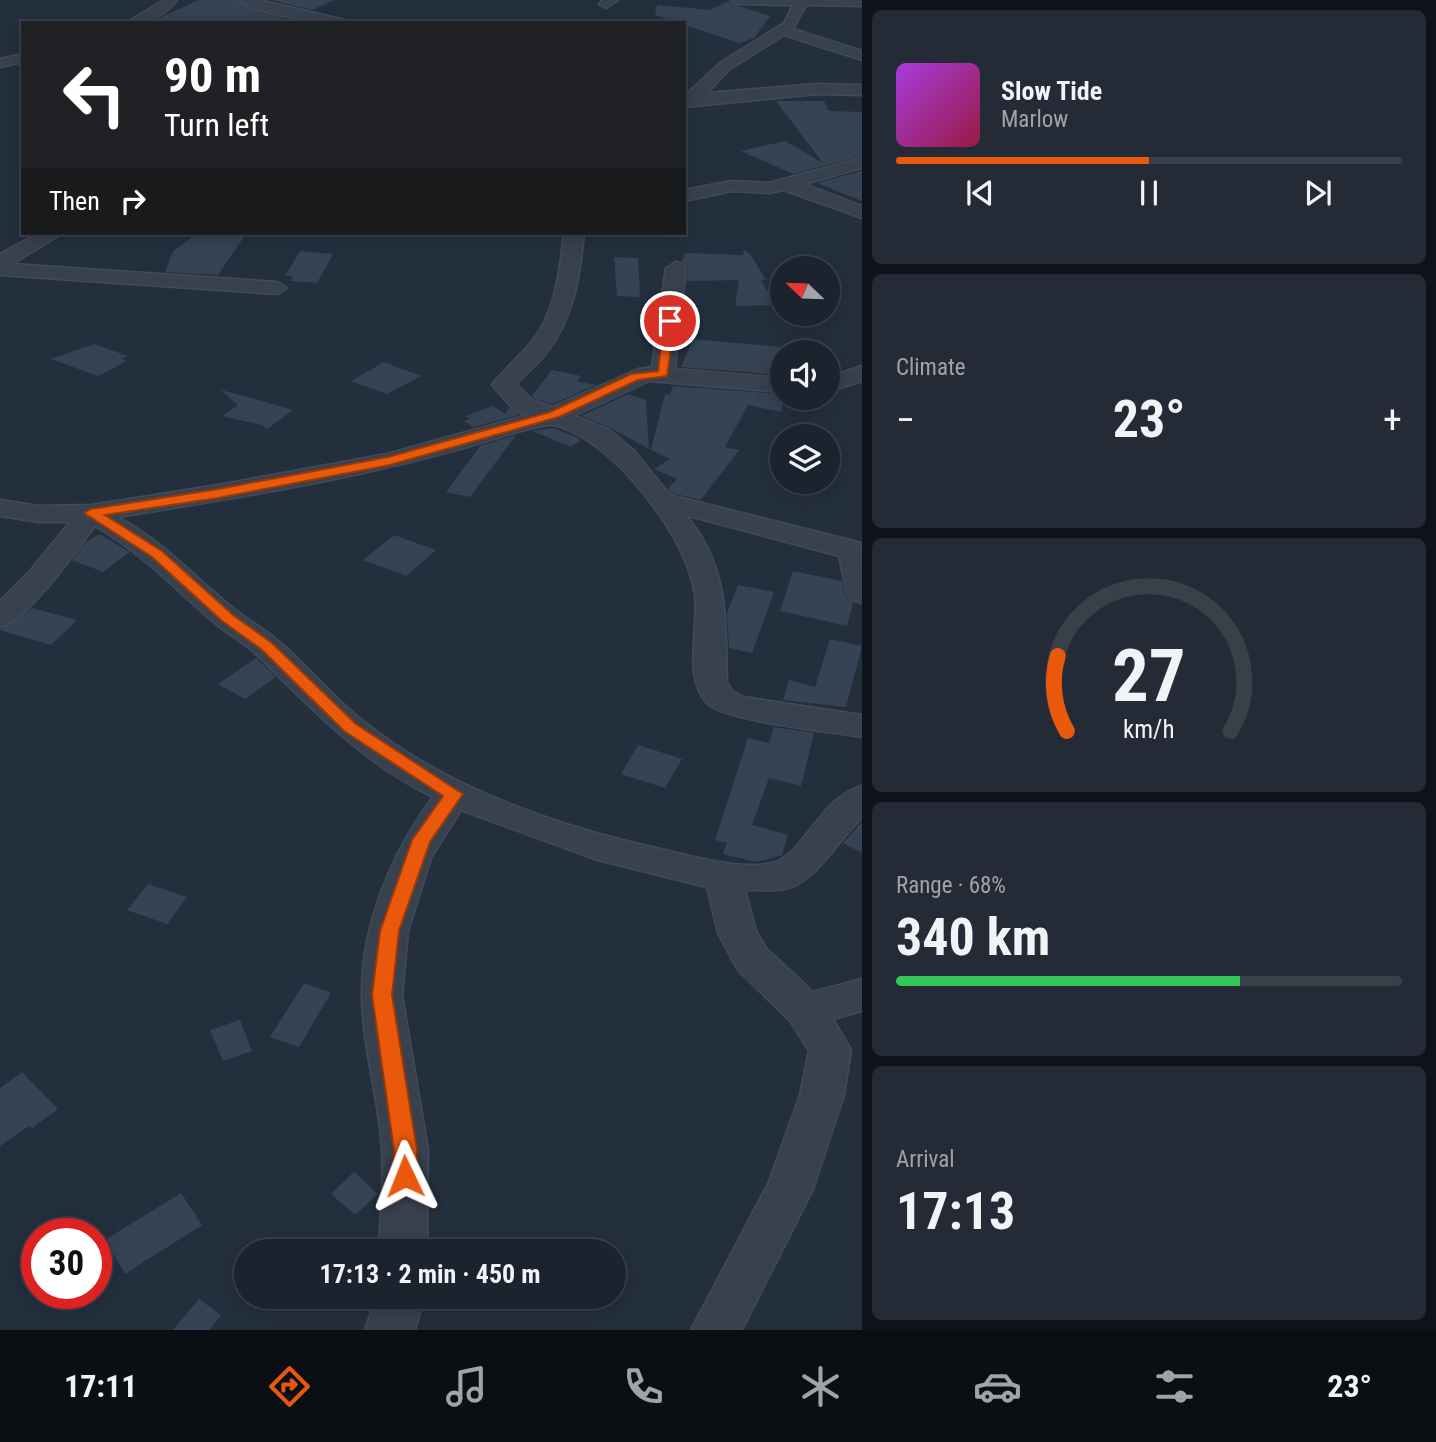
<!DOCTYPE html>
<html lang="en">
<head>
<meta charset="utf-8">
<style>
	body { margin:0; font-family:"Roboto Condensed",sans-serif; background:#242b36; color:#f1f3f6; height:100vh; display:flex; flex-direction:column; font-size:26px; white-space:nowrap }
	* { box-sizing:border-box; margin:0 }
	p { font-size:23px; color:#a0a4aa }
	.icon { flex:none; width:38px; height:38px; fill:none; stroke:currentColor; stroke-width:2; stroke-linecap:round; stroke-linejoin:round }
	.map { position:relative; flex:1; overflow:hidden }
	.details { display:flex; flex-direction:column; gap:10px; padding:10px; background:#0f1319; width:574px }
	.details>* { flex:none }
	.banner { position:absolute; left:21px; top:21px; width:665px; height:214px; border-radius:0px; box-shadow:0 4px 18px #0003,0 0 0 2px #39404a; background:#202124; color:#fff; overflow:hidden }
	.needle { width:46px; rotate:293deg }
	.controls { position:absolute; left:770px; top:256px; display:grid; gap:14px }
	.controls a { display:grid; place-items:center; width:70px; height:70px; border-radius:50%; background:#1b232e; box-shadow:0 4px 18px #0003,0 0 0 2px #39404a; font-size:35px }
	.speed { position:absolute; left:21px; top:1218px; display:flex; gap:14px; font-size:35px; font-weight:700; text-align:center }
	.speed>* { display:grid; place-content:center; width:91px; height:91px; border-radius:50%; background:#1b232e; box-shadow:0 4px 18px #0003,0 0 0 2px #39404a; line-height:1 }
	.speed .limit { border:10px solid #d22; background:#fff; color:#111 }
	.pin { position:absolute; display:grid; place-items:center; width:60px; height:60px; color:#fff; margin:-30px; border:4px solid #fff; border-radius:50%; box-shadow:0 2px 7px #0007 }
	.me { position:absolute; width:77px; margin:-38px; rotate:358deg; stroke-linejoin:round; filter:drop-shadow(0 0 5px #0008) }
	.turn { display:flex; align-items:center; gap:24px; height:147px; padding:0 28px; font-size:32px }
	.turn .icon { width:91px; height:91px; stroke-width:2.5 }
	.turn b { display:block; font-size:49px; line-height:60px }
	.then { display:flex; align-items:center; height:66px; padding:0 28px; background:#0003; gap:14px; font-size:26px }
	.big { font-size:52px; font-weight:700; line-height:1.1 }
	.details .widget { flex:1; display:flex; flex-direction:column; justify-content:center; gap:10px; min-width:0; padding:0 24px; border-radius:10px; background:#242b36 }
	.details .dial { align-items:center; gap:0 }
	.dial svg { height:182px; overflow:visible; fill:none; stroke:#39404a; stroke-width:7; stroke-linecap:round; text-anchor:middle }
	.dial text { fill:#f1f3f6; stroke:none }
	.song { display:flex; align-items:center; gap:21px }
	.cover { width:84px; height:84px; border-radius:10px; background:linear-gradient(135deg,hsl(280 70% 55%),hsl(340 70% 35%)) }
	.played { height:7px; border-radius:4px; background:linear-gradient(90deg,#ea580c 50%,#39404a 50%) }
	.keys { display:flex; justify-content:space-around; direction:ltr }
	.heat { display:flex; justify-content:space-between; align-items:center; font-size:38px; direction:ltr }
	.charge { height:10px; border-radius:5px; background:linear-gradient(90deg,#34c759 68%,#39404a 0) }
	.trip { position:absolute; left:234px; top:1239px; width:392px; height:70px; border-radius:35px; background:#1b232e; box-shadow:0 4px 18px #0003,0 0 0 2px #39404a; font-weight:700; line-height:70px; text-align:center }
	.tabs { display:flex; height:112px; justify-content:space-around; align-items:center; background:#0b0e12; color:#a0a4aa }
	.tabs .icon { width:49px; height:49px }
	.tabs .active { color:#ea580c }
	.tabs b { font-size:32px; color:#f1f3f6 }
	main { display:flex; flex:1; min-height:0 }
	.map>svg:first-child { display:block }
	.building { fill:#364354 }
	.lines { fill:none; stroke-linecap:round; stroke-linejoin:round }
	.minor-casing { stroke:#414a57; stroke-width:3 }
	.minor { fill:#38414e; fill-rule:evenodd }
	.route { fill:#ea580c; stroke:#983908; stroke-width:2 }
</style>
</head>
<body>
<main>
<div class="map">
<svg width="862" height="1330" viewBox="0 0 862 1330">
	<rect width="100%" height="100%" fill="#242f3e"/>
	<path class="building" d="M198,0H236L261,13L290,20L283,23H149Z
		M271,0H334L312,10Z
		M727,2L770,16L754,38L739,43L655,15L657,5L710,10Z
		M776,101H824L829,111L862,112V156L793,174L741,151L785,141L823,163Z
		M862,171V201L817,183Z
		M198,233L244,237L218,275L165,272L173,251Z
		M744,250L751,255L766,280H761L776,305L735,306L739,280L687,281L688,266L682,261L685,253L743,255Z
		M300,251L333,254L317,283L290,281L293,276H285Z
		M614,257L638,258L640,297L617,296Z
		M693,339L782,347V375L681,367Z
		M94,344L128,356L121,359L127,361L98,376L51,359Z
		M384,362L421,376L387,394L351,381Z
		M552,370L581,376L577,381L596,385L552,404L533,398L532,396Z
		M673,386L782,394V412L748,405L725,447L739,450L701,500L671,493L668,488L677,479L654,469L670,459L651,450L665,394L670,395Z
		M221,390L280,406L293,410L267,429L262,425L222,416L238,405Z
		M628,394L646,400L649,449L609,427L581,416Z
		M493,406L505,414L509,408L519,415L473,427L464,421L470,419L466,416Z
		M553,428L574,436L581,440L571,447L532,431Z
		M516,435L470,497L446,492L480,446Z
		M99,534L130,552L103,572L72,560L85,543Z
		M394,535L436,550L406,576L363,560Z
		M793,571L842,581L845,596L853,603L847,626L780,611Z
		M738,585L774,592L752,653L729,648L727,613Z
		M32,608L77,620L51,645L0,630Z
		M830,639L862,646L846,707L783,700L789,680L815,687Z
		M256,658L276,677L245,699L218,684Z
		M774,727L814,733L801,786L769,778L752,825L788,835L782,855L756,862L723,854L727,843L715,840L748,738L769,743Z
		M638,745L682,759L665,788L621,774Z
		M862,822V853L843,843Z
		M148,884L187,897L167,924L127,910Z
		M304,983L331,993L299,1047L270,1037Z
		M240,1020L252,1051L223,1061L210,1030Z
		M22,1072L58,1109L32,1128L29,1126L0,1146V1088Z
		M354,1172L378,1194L355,1215L331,1194Z
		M181,1193L202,1225L125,1274L105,1240Z
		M199,1299L221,1315L209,1330H173Z"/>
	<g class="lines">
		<defs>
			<path id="minor" d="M164,0H177C165,17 147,23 126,23Z
				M238,0H259L358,23C329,23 259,17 238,0Z
				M603,0H618L606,8L599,4Z
				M730,0H862V6L806,5L793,29L862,51V60L784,35L730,69L707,93L817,84L862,85V95L817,94L684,107V96L720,63L784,23L793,5L736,4Z
				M23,54V62L0,67V59Z
				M862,158V168L804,184L862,206V218L784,190L769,193L732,191L684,201V190L732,181L769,183Z
				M39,233H63L12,264L277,282L287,288L277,294L0,275V254Z
				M564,233H584C580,276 574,317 547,352C538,364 526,373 516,384L532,400L552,407L638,369L652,367L666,268L676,262L683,264L686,268L675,369L782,378V392L649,381L574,416L608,429L634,451L670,495L861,543L862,603L852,600L847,594L839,556L686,515C730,569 725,618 727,683L732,691L744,697L862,715V737C833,732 725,721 708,704C682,678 699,629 695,596C689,538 611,437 553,425C541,423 486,442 471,446C355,479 237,498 118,517C165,542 197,580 238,612C251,622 265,629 277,640C307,664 331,696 362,720C444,787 554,825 656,848C687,855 746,872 776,862C804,852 820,798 862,786V818C839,838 815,884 785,889C772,891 758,890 745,890L756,931L766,948L813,992L862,979V1011L833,1019L851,1050L844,1095L813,1189L742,1330H691L769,1182L800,1095L809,1051L791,1022L738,970L718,933L707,887L598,860L461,810L431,858L408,931L402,995L428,1150L427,1251H379C380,1218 384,1183 382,1149C379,1098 362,1047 362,995C361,925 392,852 433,797C364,764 312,709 258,656C246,644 229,635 216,624C175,589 142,553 95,526C76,551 28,620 0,627V601L30,571L70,522H39L0,516V500L39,506L91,505L218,485L387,454L527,415L514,410L492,385C503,370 517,359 529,345C555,315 560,271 564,233Z
				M862,366V381L828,392V377Z
				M376,1297H424L415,1330H365Z"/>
		</defs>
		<use href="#minor" class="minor-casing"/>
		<use href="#minor" class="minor"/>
	</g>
	<path class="route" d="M670,318L675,321L667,376L638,380L559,417L390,465L218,498L105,515L162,551L233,615L272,643L356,724L463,794L430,842L399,931L392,995L417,1150L416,1176L413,1183L405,1186L396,1183L393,1176L394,1150L372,995L380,931L412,840L443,796L344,731L261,649L222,621L152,557L84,513L91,509L218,489L388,457L550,412L631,374L658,371L664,321Z"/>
</svg>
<div class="controls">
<a><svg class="needle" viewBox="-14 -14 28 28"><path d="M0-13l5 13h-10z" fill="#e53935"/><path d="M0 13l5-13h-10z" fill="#a0a4aa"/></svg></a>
<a><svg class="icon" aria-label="sound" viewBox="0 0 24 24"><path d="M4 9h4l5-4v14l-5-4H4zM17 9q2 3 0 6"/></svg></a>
<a><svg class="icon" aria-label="layers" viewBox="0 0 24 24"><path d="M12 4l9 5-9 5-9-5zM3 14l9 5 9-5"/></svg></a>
</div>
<div class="speed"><div class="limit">30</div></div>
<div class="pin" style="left:670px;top:321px;background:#d93025"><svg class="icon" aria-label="arrive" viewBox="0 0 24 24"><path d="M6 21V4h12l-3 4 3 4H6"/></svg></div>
<svg class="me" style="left:405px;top:1176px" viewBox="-20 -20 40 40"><path d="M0-17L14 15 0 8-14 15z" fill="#ea580c" stroke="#fff" stroke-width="4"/></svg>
<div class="trip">17:13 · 2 min · 450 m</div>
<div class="banner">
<div class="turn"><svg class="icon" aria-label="left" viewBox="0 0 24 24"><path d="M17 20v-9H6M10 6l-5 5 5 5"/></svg><div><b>90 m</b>Turn left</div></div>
<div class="then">Then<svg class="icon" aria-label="right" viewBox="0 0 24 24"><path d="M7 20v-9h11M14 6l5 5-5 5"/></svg></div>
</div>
</div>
<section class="details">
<div class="widget">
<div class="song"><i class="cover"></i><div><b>Slow Tide</b><p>Marlow</p></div></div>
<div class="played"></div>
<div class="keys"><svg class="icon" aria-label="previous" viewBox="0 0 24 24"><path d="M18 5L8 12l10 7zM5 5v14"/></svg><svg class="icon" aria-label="pause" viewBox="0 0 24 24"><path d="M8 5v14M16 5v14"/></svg><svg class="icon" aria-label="next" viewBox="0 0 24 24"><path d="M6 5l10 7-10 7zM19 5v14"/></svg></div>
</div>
<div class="widget"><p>Climate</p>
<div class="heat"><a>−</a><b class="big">23°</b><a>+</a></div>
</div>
<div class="widget dial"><svg viewBox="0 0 100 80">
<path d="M14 69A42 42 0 1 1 86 69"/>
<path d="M14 69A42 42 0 0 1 10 36" stroke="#ea580c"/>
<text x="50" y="56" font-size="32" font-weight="700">27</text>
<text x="50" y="72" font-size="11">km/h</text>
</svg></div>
<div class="widget"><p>Range · 68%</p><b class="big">340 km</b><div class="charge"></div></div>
<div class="widget"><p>Arrival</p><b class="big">17:13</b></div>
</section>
</main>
<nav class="tabs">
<b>17:11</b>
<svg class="icon active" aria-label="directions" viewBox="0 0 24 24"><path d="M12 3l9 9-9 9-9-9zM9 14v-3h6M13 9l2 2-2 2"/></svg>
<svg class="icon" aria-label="music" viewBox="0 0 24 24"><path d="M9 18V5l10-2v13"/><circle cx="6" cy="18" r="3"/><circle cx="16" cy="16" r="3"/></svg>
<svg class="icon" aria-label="phone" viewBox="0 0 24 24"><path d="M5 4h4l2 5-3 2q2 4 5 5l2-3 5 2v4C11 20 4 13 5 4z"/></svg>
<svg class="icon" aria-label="climate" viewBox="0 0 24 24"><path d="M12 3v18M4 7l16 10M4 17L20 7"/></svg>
<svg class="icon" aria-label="car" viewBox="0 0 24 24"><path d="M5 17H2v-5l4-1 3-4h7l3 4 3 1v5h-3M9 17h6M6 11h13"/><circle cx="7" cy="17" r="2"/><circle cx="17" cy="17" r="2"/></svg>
<svg class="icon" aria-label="filters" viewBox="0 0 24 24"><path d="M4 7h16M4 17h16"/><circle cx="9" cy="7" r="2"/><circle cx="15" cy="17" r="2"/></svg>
<b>23°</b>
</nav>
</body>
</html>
